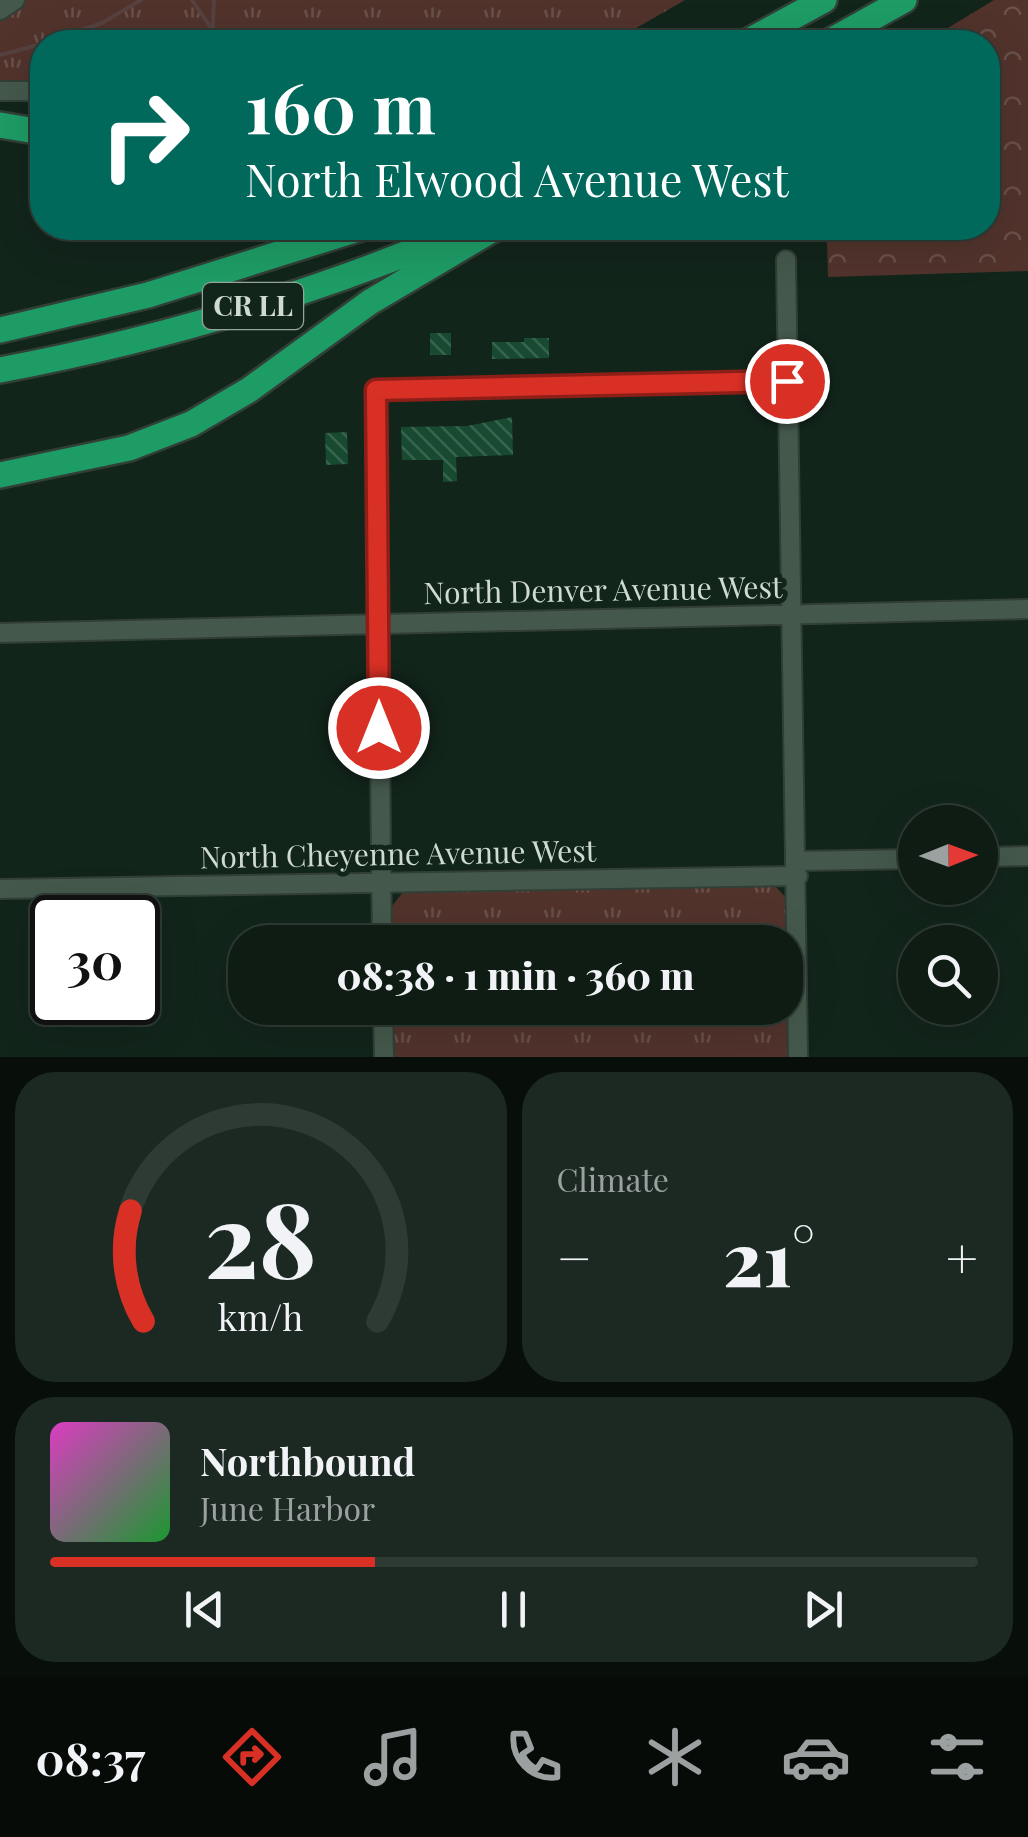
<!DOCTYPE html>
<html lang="en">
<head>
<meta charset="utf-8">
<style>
	body { margin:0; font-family:"Playfair Display",serif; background:#1c2922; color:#f1f3f6; height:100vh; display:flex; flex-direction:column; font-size:38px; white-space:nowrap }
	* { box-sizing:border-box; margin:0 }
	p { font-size:32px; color:#9ba1a0 }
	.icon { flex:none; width:55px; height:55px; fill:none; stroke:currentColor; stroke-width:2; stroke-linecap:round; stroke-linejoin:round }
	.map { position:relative; height:1057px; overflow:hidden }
	.panel { display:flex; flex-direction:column; gap:15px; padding:15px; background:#080f0b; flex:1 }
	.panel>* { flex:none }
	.hud { position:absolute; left:30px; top:30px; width:970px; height:210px; border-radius:40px; box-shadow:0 10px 40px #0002,0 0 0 2px #2e3a34; background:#00695c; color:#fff; overflow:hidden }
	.needle { width:65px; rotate:89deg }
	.fabs { position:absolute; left:898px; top:805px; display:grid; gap:20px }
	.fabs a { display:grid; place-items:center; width:100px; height:100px; border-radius:50%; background:#0e1c14; box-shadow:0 10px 40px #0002,0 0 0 2px #2e3a34; font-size:50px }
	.speed { position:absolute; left:30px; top:895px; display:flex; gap:20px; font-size:50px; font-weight:700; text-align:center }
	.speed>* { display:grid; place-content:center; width:130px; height:130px; border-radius:50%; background:#0e1c14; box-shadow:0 10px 40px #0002,0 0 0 2px #2e3a34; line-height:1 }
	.speed .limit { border:5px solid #111; border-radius:15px; background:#fff; color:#111 }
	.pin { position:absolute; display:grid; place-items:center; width:85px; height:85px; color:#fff; margin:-42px; border:5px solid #fff; border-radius:50%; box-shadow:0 2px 10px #0007 }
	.me { position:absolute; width:110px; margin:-55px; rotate:0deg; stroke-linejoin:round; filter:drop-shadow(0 0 8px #0008) }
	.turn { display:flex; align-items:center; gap:35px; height:210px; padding:0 50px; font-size:45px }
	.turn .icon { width:130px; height:130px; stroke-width:2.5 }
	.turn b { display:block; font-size:70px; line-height:85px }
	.big { font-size:75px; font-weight:800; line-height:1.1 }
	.panel .widget { flex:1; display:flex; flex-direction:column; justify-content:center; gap:15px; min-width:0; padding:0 35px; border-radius:40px; background:#1c2922 }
	.panel .dial { align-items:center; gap:0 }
	.dial svg { height:260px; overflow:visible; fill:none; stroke:#2e3a34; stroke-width:7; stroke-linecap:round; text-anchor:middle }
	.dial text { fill:#f1f3f6; stroke:none }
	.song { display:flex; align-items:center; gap:30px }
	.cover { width:120px; height:120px; border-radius:15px; background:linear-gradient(135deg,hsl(310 70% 55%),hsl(130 70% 35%)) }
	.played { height:10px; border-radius:5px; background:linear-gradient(90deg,#d93025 35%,#2e3a34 35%) }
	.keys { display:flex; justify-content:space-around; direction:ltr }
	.heat { display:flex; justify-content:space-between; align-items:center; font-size:55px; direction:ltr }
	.panel .tiles { flex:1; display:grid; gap:15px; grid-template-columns:1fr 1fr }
	.widget:last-child { grid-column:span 2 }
	.trip { position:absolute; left:228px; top:925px; width:575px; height:100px; border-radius:40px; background:#0e1c14; box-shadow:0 10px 40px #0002,0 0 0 2px #2e3a34; font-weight:800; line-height:100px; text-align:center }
	.tabs { display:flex; height:160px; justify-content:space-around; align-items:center; background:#060b08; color:#9ba1a0 }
	.tabs .icon { width:70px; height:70px }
	.tabs .current { color:#d93025 }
	.tabs b { font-size:45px; color:#f1f3f6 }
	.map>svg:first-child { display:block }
	.forest { fill:url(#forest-crowns) }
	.park { fill:url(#park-tufts) }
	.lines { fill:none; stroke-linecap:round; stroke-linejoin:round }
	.stream { stroke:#56413f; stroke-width:4 }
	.building { fill:url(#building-back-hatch) }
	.minor-casing { stroke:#313f37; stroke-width:22 }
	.highway-casing { stroke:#313f37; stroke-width:30 }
	.minor { stroke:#44594c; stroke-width:18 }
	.highway { stroke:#1e9c66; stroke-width:25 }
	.route-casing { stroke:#8d1f18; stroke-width:25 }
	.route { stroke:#d93025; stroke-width:18 }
	.labels { text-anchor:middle; stroke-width:10; stroke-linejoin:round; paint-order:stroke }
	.shield { fill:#12251b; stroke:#96a49b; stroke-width:2.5 }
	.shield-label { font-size:28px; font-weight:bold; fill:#cedad2 }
	.street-label { font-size:30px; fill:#cedad2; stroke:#12251b }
</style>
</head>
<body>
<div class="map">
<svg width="1028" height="1057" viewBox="0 0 1028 1057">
	<defs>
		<pattern id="forest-crowns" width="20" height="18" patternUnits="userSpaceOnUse" patternTransform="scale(2.5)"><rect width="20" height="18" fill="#51332c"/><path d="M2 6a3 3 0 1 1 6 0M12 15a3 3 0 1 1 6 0" fill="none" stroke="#69504a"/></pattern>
		<pattern id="park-tufts" width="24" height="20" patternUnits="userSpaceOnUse" patternTransform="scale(2.5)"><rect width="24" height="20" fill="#51332c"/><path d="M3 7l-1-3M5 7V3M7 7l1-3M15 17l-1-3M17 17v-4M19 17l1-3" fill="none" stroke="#69504a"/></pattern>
		<pattern id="building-back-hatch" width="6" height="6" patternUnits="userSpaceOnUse" patternTransform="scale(2.5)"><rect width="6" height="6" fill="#184a31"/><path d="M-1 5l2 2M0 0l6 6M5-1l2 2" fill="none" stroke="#38644e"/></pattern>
	</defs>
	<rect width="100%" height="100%" fill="#12251b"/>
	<path class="forest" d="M994,0H1028V271L828,277L827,241L639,240L654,228H988V42H925Z"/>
	<path class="park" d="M0,0H685L631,31L630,42H42V103L0,100Z
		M774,885L789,901L790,1057H393V1008H785V942H392V906L404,891Z"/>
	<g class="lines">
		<path class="stream" d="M192,0L211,28
			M46,42L102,23L141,0
			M212,42L214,0
			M0,55L42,44"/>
	</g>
	<path class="building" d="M430,333H451V355H430Z
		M524,338H549V358L492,359V342H524Z
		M512,417L513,455L456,457L457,481L443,482V460H402L401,427L467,426Z
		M347,432L348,464L326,465L325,433Z"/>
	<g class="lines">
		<defs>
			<path id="minor" d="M0,10L15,0
				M0,91H42
				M786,260L798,1057
				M0,633L1028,609
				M980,857L1028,856
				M798,861L915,859
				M0,889L798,876
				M382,942L376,390L787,381
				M383,1008L384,1057"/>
			<path id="highway" d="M747,42L824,0
				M829,42L904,0
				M0,125L42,132
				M0,330L148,295L361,228
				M0,370C160,340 319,292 469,228
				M0,475L129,448L191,424L249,390L370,302L495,228"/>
		</defs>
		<use href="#minor" class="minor-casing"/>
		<use href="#highway" class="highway-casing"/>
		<use href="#minor" class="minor"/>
		<use href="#highway" class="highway"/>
	</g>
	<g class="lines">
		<defs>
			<path id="route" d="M379,728L376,390L787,381"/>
		</defs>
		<use href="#route" class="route-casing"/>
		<use href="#route" class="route"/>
	</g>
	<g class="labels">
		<rect class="shield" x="203" y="283" width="100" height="46" rx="8"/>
		<g class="shield-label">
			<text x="253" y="316">CR LL</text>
		</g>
		<g class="street-label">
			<text transform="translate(603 591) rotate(-1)" y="10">North Denver Avenue West</text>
			<text transform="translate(398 855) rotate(-1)" y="10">North Cheyenne Avenue West</text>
		</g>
	</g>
</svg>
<div class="fabs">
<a><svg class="needle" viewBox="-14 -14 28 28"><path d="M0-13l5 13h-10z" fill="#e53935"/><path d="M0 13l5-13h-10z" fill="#9ba1a0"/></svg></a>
<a><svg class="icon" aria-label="search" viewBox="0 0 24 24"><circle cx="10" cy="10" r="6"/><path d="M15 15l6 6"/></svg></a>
</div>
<div class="speed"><div class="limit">30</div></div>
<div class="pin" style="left:787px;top:381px;background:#d93025"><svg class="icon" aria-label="arrive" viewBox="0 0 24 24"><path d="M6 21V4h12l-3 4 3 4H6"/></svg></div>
<svg class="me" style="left:379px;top:728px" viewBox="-20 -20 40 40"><circle r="17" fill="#d93025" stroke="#fff" stroke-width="3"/><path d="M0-11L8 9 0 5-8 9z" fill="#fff"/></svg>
<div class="trip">08:38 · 1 min · 360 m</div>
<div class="hud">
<div class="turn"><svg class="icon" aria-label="right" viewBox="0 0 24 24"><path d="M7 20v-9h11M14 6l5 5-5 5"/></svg><div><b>160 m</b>North Elwood Avenue West</div></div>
</div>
</div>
<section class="panel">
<div class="tiles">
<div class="widget dial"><svg viewBox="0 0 100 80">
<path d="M14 69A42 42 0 1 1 86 69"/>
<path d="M14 69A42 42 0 0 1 10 35" stroke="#d93025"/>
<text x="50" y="56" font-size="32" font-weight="700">28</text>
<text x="50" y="72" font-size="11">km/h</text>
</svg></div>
<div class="widget"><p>Climate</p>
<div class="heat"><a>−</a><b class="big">21°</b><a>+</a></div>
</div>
<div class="widget">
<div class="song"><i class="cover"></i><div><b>Northbound</b><p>June Harbor</p></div></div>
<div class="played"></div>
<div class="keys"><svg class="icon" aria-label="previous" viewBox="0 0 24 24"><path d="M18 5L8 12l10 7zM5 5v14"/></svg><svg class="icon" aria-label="pause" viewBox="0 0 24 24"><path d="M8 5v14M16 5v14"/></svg><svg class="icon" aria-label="next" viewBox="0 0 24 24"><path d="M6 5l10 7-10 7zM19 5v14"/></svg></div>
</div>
</div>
</section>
<nav class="tabs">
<b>08:37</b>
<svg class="icon current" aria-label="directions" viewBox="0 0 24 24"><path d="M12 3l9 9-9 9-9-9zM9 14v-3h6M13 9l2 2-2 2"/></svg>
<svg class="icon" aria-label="music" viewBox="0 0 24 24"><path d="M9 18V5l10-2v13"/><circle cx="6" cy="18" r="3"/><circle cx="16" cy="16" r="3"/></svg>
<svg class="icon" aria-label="phone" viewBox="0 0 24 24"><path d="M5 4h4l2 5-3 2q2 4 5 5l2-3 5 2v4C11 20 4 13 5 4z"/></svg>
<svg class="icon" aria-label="climate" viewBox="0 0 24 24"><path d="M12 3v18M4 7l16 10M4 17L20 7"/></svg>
<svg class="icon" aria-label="car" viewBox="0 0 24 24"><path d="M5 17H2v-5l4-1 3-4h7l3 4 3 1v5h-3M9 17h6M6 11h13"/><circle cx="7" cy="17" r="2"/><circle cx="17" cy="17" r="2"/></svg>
<svg class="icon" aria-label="filters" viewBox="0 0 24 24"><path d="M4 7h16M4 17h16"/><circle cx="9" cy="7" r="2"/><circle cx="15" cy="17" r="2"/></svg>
</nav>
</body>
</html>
